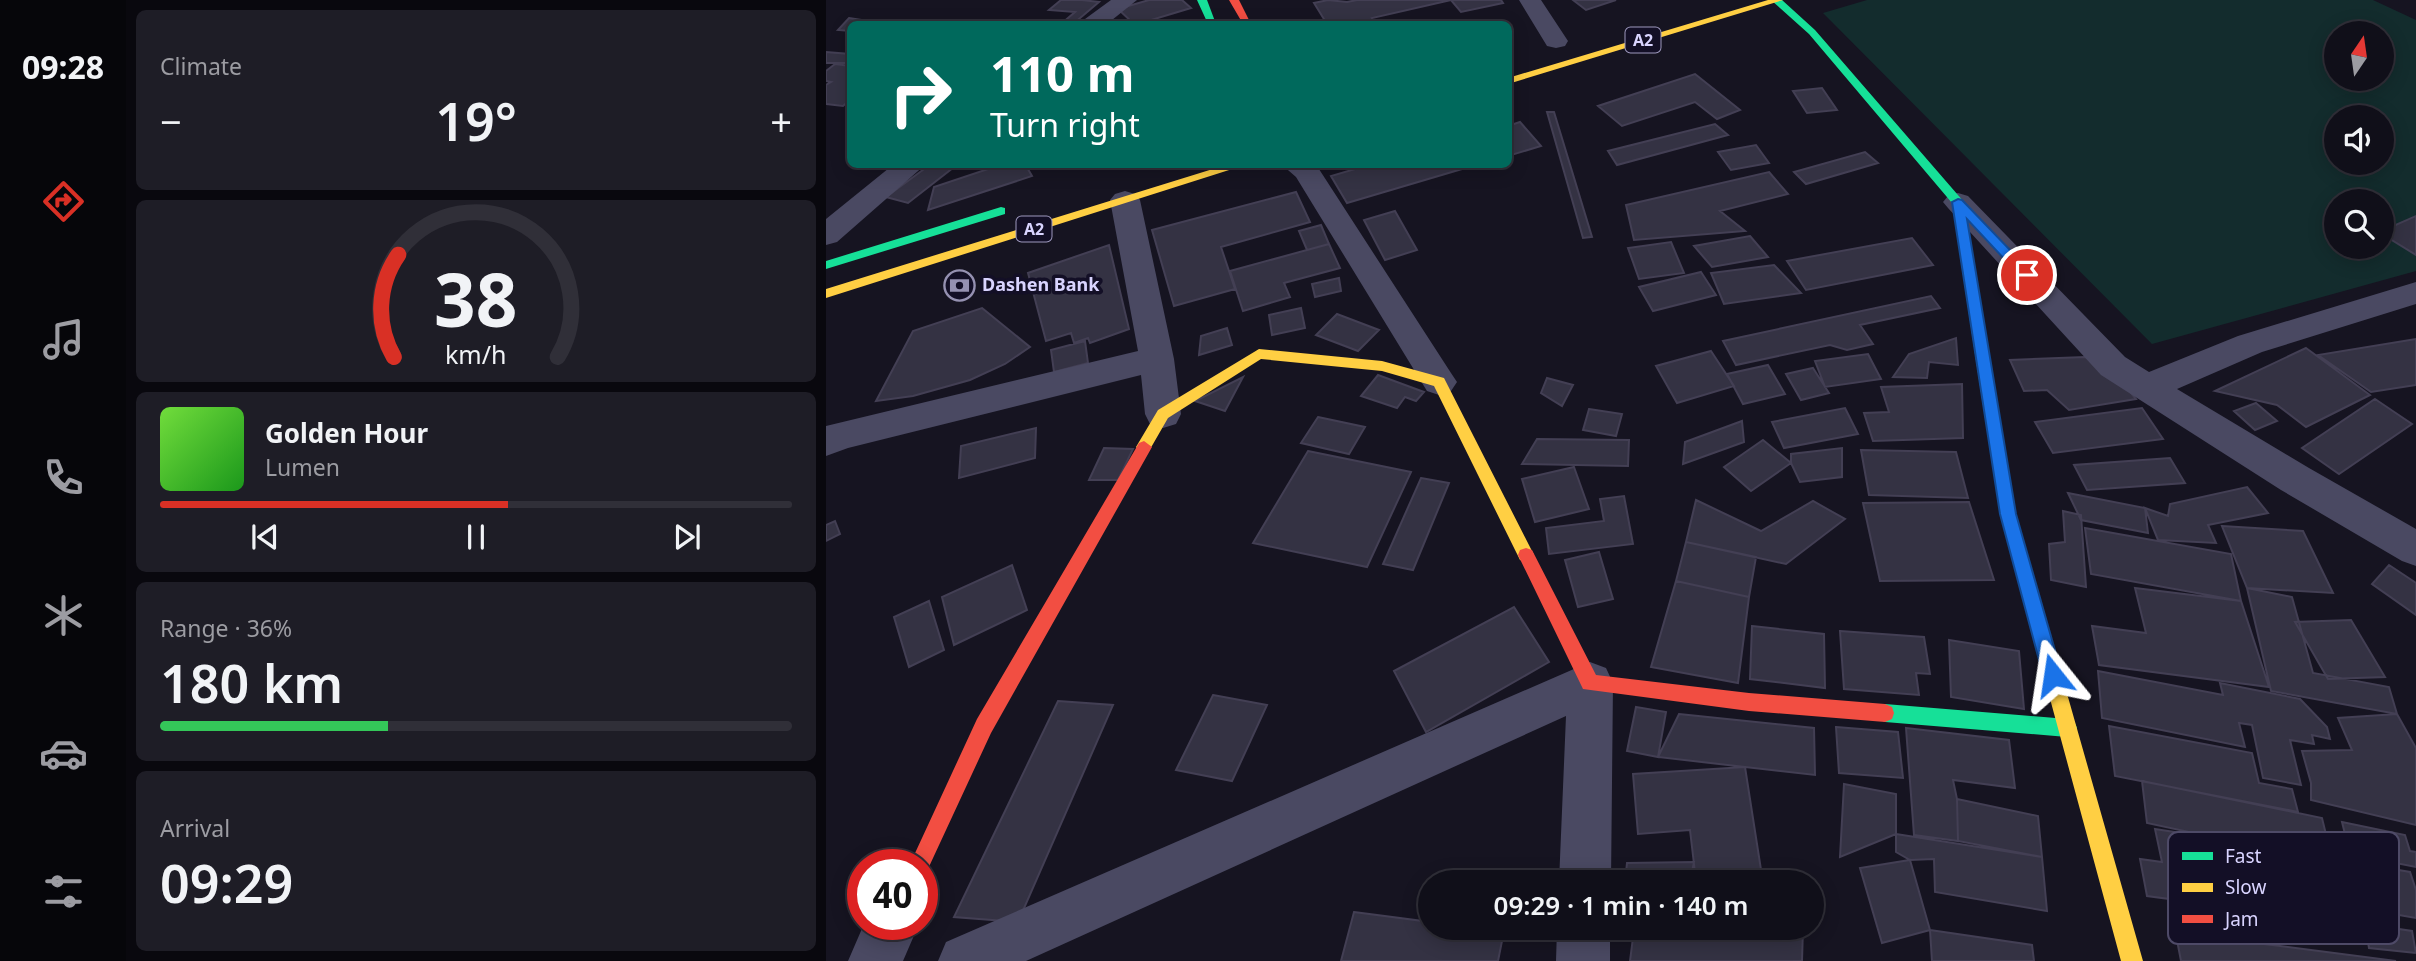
<!DOCTYPE html>
<html lang="en">
<head>
<meta charset="utf-8">
<style>
	body { margin:0; font-family:"Noto Sans",sans-serif; background:#1e1d26; color:#f1f3f6; height:100vh; display:flex; flex-direction:column; font-size:26px; white-space:nowrap }
	* { box-sizing:border-box; margin:0 }
	p { font-size:23px; color:#9c9ca2 }
	.icon { flex:none; width:38px; height:38px; fill:none; stroke:currentColor; stroke-width:2; stroke-linecap:round; stroke-linejoin:round }
	.map { position:relative; flex:1; overflow:hidden }
	.details { display:flex; flex-direction:column; gap:10px; padding:10px; background:#09080e; width:700px }
	.details>* { flex:none }
	.hud { position:absolute; left:21px; top:21px; width:665px; height:147px; border-radius:10px; box-shadow:0 4px 18px #0003,0 0 0 2px #302f38; background:#00695c; color:#fff; overflow:hidden }
	.needle { width:46px; rotate:13deg }
	.controls { position:absolute; left:1498px; top:21px; display:grid; gap:14px }
	.controls a { display:grid; place-items:center; width:70px; height:70px; border-radius:50%; background:#100f19; box-shadow:0 4px 18px #0003,0 0 0 2px #302f38; font-size:35px }
	.speed { position:absolute; left:21px; top:849px; display:flex; gap:14px; font-size:35px; font-weight:700; text-align:center }
	.speed>* { display:grid; place-content:center; width:91px; height:91px; border-radius:50%; background:#100f19; box-shadow:0 4px 18px #0003,0 0 0 2px #302f38; line-height:1 }
	.speed .limit { border:10px solid #d22; background:#fff; color:#111 }
	.pin { position:absolute; display:grid; place-items:center; width:60px; height:60px; color:#fff; margin:-30px; border:4px solid #fff; border-radius:50%; box-shadow:0 2px 7px #0007 }
	.me { position:absolute; width:77px; margin:-38px; rotate:345deg; stroke-linejoin:round; filter:drop-shadow(0 0 5px #0008) }
	.turn { display:flex; align-items:center; gap:24px; height:147px; padding:0 28px; font-size:32px }
	.turn .icon { width:91px; height:91px; stroke-width:2.5 }
	.turn b { display:block; font-size:49px; line-height:60px }
	.big { font-size:52px; font-weight:600; line-height:1.1 }
	.details .widget { flex:1; display:flex; flex-direction:column; justify-content:center; gap:10px; min-width:0; padding:0 24px; border-radius:10px; background:#1e1d26 }
	.details .dial { align-items:center; gap:0 }
	.dial svg { height:182px; overflow:visible; fill:none; stroke:#302f38; stroke-width:7; stroke-linecap:round; text-anchor:middle }
	.dial text { fill:#f1f3f6; stroke:none }
	.song { display:flex; align-items:center; gap:21px }
	.cover { width:84px; height:84px; border-radius:10px; background:linear-gradient(135deg,hsl(100 70% 55%),hsl(120 70% 35%)) }
	.played { height:7px; border-radius:4px; background:linear-gradient(90deg,#d93025 55%,#302f38 55%) }
	.keys { display:flex; justify-content:space-around; direction:ltr }
	.heat { display:flex; justify-content:space-between; align-items:center; font-size:38px; direction:ltr }
	.charge { height:10px; border-radius:5px; background:linear-gradient(90deg,#34c759 36%,#302f38 0) }
	.trip { position:absolute; left:592px; top:870px; width:406px; height:70px; border-radius:35px; background:#100f19; box-shadow:0 4px 18px #0003,0 0 0 2px #302f38; font-weight:600; line-height:70px; text-align:center }
	main { display:flex; flex:1; min-height:0 }
	.tab-bar { display:flex; flex-direction:column; width:126px; justify-content:space-around; align-items:center; background:#06060a; color:#9c9ca2 }
	.tab-bar .icon { width:49px; height:49px }
	.tab-bar .selected { color:#d93025 }
	.tab-bar b { font-size:32px; color:#f1f3f6 }
	.map>svg:first-child { display:block }
	.green { fill:#132c2d; fill-rule:evenodd }
	.building { fill:#343243; stroke:#433f54; stroke-width:2 }
	.lines { fill:none; stroke-linecap:round; stroke-linejoin:round }
	.street { fill:#4a4962; fill-rule:evenodd }
	.fast { fill:#16e098; fill-rule:evenodd }
	.slow { fill:#ffcf43; fill-rule:evenodd }
	.jam { fill:#f24e42; fill-rule:evenodd }
	.route { fill:#1a73e8; stroke:#114b97; stroke-width:2 }
	.labels { text-anchor:middle; stroke-width:7; stroke-linejoin:round; paint-order:stroke }
	.shield { fill:#130f26; stroke:#9e99be; stroke-width:2 }
	.shield-label { font-size:16px; font-weight:bold; fill:#d9d4ff }
	.poi-label { font-size:18px; font-weight:bold; fill:#d9d4ff; stroke:#130f26; text-anchor:start }
	.key { fill:#130f26; stroke:#4e4a67; stroke-width:2 }
	.key-label { font-size:19px; fill:#d9d4ff }
</style>
</head>
<body>
<main>
<nav class="tab-bar">
<b>09:28</b>
<svg class="icon selected" aria-label="directions" viewBox="0 0 24 24"><path d="M12 3l9 9-9 9-9-9zM9 14v-3h6M13 9l2 2-2 2"/></svg>
<svg class="icon" aria-label="music" viewBox="0 0 24 24"><path d="M9 18V5l10-2v13"/><circle cx="6" cy="18" r="3"/><circle cx="16" cy="16" r="3"/></svg>
<svg class="icon" aria-label="phone" viewBox="0 0 24 24"><path d="M5 4h4l2 5-3 2q2 4 5 5l2-3 5 2v4C11 20 4 13 5 4z"/></svg>
<svg class="icon" aria-label="climate" viewBox="0 0 24 24"><path d="M12 3v18M4 7l16 10M4 17L20 7"/></svg>
<svg class="icon" aria-label="car" viewBox="0 0 24 24"><path d="M5 17H2v-5l4-1 3-4h7l3 4 3 1v5h-3M9 17h6M6 11h13"/><circle cx="7" cy="17" r="2"/><circle cx="17" cy="17" r="2"/></svg>
<svg class="icon" aria-label="filters" viewBox="0 0 24 24"><path d="M4 7h16M4 17h16"/><circle cx="9" cy="7" r="2"/><circle cx="15" cy="17" r="2"/></svg>
</nav>
<section class="details">
<div class="widget"><p>Climate</p>
<div class="heat"><a>−</a><b class="big">19°</b><a>+</a></div>
</div>
<div class="widget dial"><svg viewBox="0 0 100 80">
<path d="M14 69A42 42 0 1 1 86 69"/>
<path d="M14 69A42 42 0 0 1 16 24" stroke="#d93025"/>
<text x="50" y="56" font-size="32" font-weight="700">38</text>
<text x="50" y="72" font-size="11">km/h</text>
</svg></div>
<div class="widget">
<div class="song"><i class="cover"></i><div><b>Golden Hour</b><p>Lumen</p></div></div>
<div class="played"></div>
<div class="keys"><svg class="icon" aria-label="previous" viewBox="0 0 24 24"><path d="M18 5L8 12l10 7zM5 5v14"/></svg><svg class="icon" aria-label="pause" viewBox="0 0 24 24"><path d="M8 5v14M16 5v14"/></svg><svg class="icon" aria-label="next" viewBox="0 0 24 24"><path d="M6 5l10 7-10 7zM19 5v14"/></svg></div>
</div>
<div class="widget"><p>Range · 36%</p><b class="big">180 km</b><div class="charge"></div></div>
<div class="widget"><p>Arrival</p><b class="big">09:29</b></div>
</section>
<div class="map">
<svg width="1590" height="961" viewBox="0 0 1590 961">
	<rect width="100%" height="100%" fill="#161421"/>
	<path class="green" d="M1041,0H1547L1590,20V271L1326,344L997,13ZM1510,33H1556V79H1510ZM1510,117H1556V163H1510ZM1510,201H1556V247H1510Z"/>
	<path class="building" d="M235,0H256L273,2L247,24H235L249,12L223,10Z
		M323,0H356L365,8L312,24H308L292,9Z
		M502,0L521,2L531,0H675L677,3L635,12L625,0L546,18L551,24H501L488,3Z
		M747,0H790L760,10Z
		M23,18L61,24H24V31L12,30Z
		M0,52L24,54V63H0Z
		M9,64L24,66V100L17,106L0,104V85L5,82L0,81V71Z
		M869,74L914,110L891,119L869,102L796,126L772,106Z
		M996,88L1011,110L981,113L967,91Z
		M721,112H728L766,237L757,238Z
		M694,122L715,146L682,156V126Z
		M889,124L902,135L791,165L782,151Z
		M930,145L943,163L905,170L892,152Z
		M1039,152L1052,163L980,184L968,172Z
		M105,164H132L82,203L60,197Z
		M177,164H199L206,176L102,210L108,187Z
		M546,164H653L521,203L505,176Z
		M943,172L962,194L894,211L919,231L808,240L800,205Z
		M470,192L484,222L395,247L409,289L348,306L326,230Z
		M569,211L591,250L559,260L538,220Z
		M1590,216V255L1556,234V231Z
		M495,225L503,244L481,250L473,231Z
		M924,236L942,257L886,267L868,246Z
		M1086,238L1107,265L980,290L961,261Z
		M845,242L858,273L813,279L802,248Z
		M503,244L514,268L458,283L464,297L417,311L404,271Z
		M283,245L303,329L264,343L262,338L248,343L245,333L220,341L202,273Z
		M948,265L975,293L898,304L885,273Z
		M875,272L890,295L827,311L813,287Z
		M513,278L515,291L489,297L486,284Z
		M1105,296L1114,308L1034,325L1047,344L1021,350L1004,345L910,365L897,341Z
		M156,308L204,347L179,364L144,380L87,396L50,401L87,331Z
		M475,308L479,328L446,335L443,315Z
		M511,314L553,330L532,351L490,335Z
		M401,328L406,345L373,355L375,336Z
		M1130,338L1132,365L1103,362L1101,378L1067,377L1083,354Z
		M1590,339V385L1545,392L1492,355Z
		M259,341L262,363L228,372L225,350Z
		M1480,348L1544,395L1480,427L1451,405L1389,391Z
		M885,351L908,386L851,403L830,366Z
		M1042,354L1055,379L999,387L989,361Z
		M1259,357L1292,377L1310,399L1243,410L1221,390L1198,391L1184,360Z
		M942,365L959,394L917,404L901,374Z
		M987,368L1003,393L975,400L960,374Z
		M552,375L598,392L590,401L579,397L571,408L535,396Z
		M417,377L399,411L369,401Z
		M721,378L747,385L736,406L715,393Z
		M1136,384L1137,438L1047,441L1038,413L1063,412L1055,387Z
		M1549,399L1586,424L1513,474L1476,448Z
		M1430,403L1451,421L1429,430L1408,411Z
		M1019,408L1032,434L958,448L946,422Z
		M1316,408L1337,439L1227,453L1209,422Z
		M763,409L796,414L790,436L757,430Z
		M492,417L539,427L523,454L475,443Z
		M916,421L918,442L857,464L859,442Z
		M210,428L209,458L133,478L135,446Z
		M711,439L803,440L802,466L696,464Z
		M937,440L965,463L925,491L898,467Z
		M278,448L307,449L292,480H263Z
		M1016,448V477L974,482L965,463V454Z
		M1035,450L1130,452L1142,498L1043,495Z
		M482,451L585,472L541,567L427,543Z
		M1344,458L1359,483L1261,490L1248,465Z
		M748,467L763,509L709,522L696,479Z
		M595,478L623,483L587,570L557,564Z
		M1421,487L1442,513L1382,525L1390,543L1332,540L1319,508L1342,516L1344,504Z
		M1242,493L1319,508L1322,533L1255,520Z
		M798,496L807,544L723,554L720,528L778,521L774,499Z
		M870,500L935,531L987,501L1019,519L960,564L860,542Z
		M1143,502L1168,580L1054,581L1037,503Z
		M1237,511L1255,515L1260,587L1225,580L1223,544L1239,542Z
		M9,521L14,534L0,541V525Z
		M1396,526L1477,531L1507,593L1421,588Z
		M1259,528L1405,554L1415,601L1265,574Z
		M860,542L930,557L923,597L850,581Z
		M773,552L787,599L752,607L739,560Z
		M186,565L201,610L128,645L116,597Z
		M1563,565L1590,583V615L1546,584Z
		M850,581L923,597L912,683L825,667Z
		M1309,588L1415,601L1443,687L1273,665L1266,626L1320,633Z
		M1421,588L1466,597L1487,673L1563,687L1571,714L1445,691Z
		M103,601L118,650L83,667L68,617Z
		M688,607L723,662L600,732L568,671Z
		M1525,620L1559,677L1502,679L1469,622Z
		M926,626L998,634L999,688L924,679Z
		M1014,631L1098,637L1104,674L1090,673L1093,695L1018,689Z
		M1123,640L1193,651L1198,709L1125,697Z
		M1272,671L1397,695L1394,683L1474,699L1501,727L1504,739L1486,735L1488,744L1464,740L1475,785L1437,778L1426,725L1413,723L1419,747L1276,718Z
		M387,695L441,705L406,781L350,770Z
		M232,701L287,705L192,922L128,917Z
		M810,707L840,712L832,757L801,751Z
		M853,714L988,728L989,775L832,757Z
		M1571,714L1590,748V825L1485,800V783L1476,751L1526,750L1512,718Z
		M1283,726L1426,753L1433,783L1466,789L1472,812L1289,776Z
		M1010,727L1072,732L1077,778L1013,773Z
		M1080,728L1183,740L1189,788L1127,780L1131,799L1132,841L1088,835Z
		M919,767L936,876L870,881L864,830L812,834L807,774Z
		M1316,781L1496,818L1505,855L1465,847L1472,879L1409,866L1405,841L1321,823Z
		M1018,784L1070,794V834L1014,857Z
		M1131,799L1212,816L1216,857L1132,841Z
		M1516,822L1579,835L1584,851L1590,852V867L1524,854Z
		M1329,829L1406,841L1430,943L1349,930L1343,899L1321,896L1314,859L1336,862Z
		M1070,834L1216,857L1221,911L1109,892L1108,859L1084,860L1070,852Z
		M1084,860L1104,930L1056,943L1034,868Z
		M1513,860L1584,872L1590,890V918L1528,907Z
		M868,862L864,882H799L801,863Z
		M528,912L604,922V928L678,931L672,961H515Z
		M1539,924L1586,931L1590,953L1543,948Z
		M874,928H977L976,961H804L808,930L874,940Z
		M1104,930L1206,945L1208,961H1106Z
		M1349,930L1430,943L1570,961H1355Z"/>
	<g class="lines">
		<path class="street" d="M285,0H311L281,24H256L259,19Z
			M693,0H715L742,41L739,46L730,48L721,46Z
			M68,164H100L11,242L0,245V219Z
			M455,164L491,166L625,373L631,382L625,391L613,395L601,391L470,177Z
			M299,191L309,194L314,200L348,359L355,414L350,424L337,428L324,424L319,414L315,375L22,448L0,456V426L312,351L284,200L289,194Z
			M1132,193L1142,196L1299,357L1323,372L1412,336L1590,282V304L1436,352L1351,389L1483,468L1590,529V566L1576,561L1455,490L1275,375L1122,208L1117,202L1122,196Z
			M764,662L780,668L787,683L785,882H733L740,716L200,961H112L120,942Z
			M38,924H93L77,961H22Z
			M731,928H784V961H730Z"/>
		<path class="fast" d="M371,0H381L390,24H382Z
			M945,0H956L989,30L1138,202L1163,354L1161,358L1156,359L1149,354L1126,203L983,34Z
			M175,207L179,208V214L0,269V261Z
			M1059,704L1241,719L1248,721L1251,728L1248,735L1241,737L1059,722L1052,719L1050,713L1052,707Z"/>
		<path class="slow" d="M942,0H957L682,84V78Z
			M403,164H422L0,298V289Z
			M433,349L556,361L618,378L708,555L706,560L700,562L694,560L608,386L556,371L435,359L342,418L323,451H313L310,447L332,410Z
			M1156,349L1163,354L1190,514L1317,961H1295L1174,514L1149,354Z"/>
		<path class="jam" d="M403,0H413L425,24H417Z
			M318,441L326,447L165,733L101,871L96,874V864H84L151,719L313,443Z
			M700,548L706,550L770,675L923,693L1059,704L1066,707L1068,713L1066,719L1059,722L923,711L757,689L692,555L694,550Z"/>
	</g>
	<path class="route" d="M1132,199L1136,200L1208,275L1201,279L1196,278L1141,219L1190,514L1236,675L1233,681L1227,683L1220,681L1217,675L1174,514L1126,202Z"/>
	<defs>
		<symbol id="bank-ring" viewBox="-11 -11 22 22"><circle r="9.5" fill="#130f26" stroke="#9591b1" stroke-width="1.5"/><path d="M-6-4H6V4H-6ZM0-2.3a2.3 2.3 0 1 0 0 4.6a2.3 2.3 0 1 0 0-4.6Z" fill="#9591b1"/></symbol>
	</defs>
	<g fill-rule="evenodd">
		<use href="#bank-ring" x="116" y="268" width="35" height="35"/>
	</g>
	<g class="labels">
		<g class="shield">
			<rect x="799.5" y="27.5" width="35" height="25" rx="5"/>
			<rect x="190.5" y="216.5" width="35" height="25" rx="5"/>
		</g>
		<g class="shield-label">
			<text x="817" y="46">A2</text>
			<text x="208" y="235">A2</text>
		</g>
		<g class="poi-label">
			<text x="156" y="291">Dashen Bank</text>
		</g>
	</g>
	<rect x="1342" y="832" width="231" height="112" rx="10" class="key"/>
	<rect x="1356" y="852" width="31" height="8" fill="#16e098"/>
	<rect x="1356" y="883" width="31" height="9" fill="#ffcf43"/>
	<rect x="1356" y="915" width="31" height="8" fill="#f24e42"/>
	<g class="key-label">
		<text x="1399" y="863">Fast</text>
		<text x="1399" y="894">Slow</text>
		<text x="1399" y="926">Jam</text>
	</g>
</svg>
<div class="controls">
<a><svg class="needle" viewBox="-14 -14 28 28"><path d="M0-13l5 13h-10z" fill="#e53935"/><path d="M0 13l5-13h-10z" fill="#9c9ca2"/></svg></a>
<a><svg class="icon" aria-label="sound" viewBox="0 0 24 24"><path d="M4 9h4l5-4v14l-5-4H4zM17 9q2 3 0 6"/></svg></a>
<a><svg class="icon" aria-label="search" viewBox="0 0 24 24"><circle cx="10" cy="10" r="6"/><path d="M15 15l6 6"/></svg></a>
</div>
<div class="speed"><div class="limit">40</div></div>
<div class="pin" style="left:1201px;top:275px;background:#d93025"><svg class="icon" aria-label="arrive" viewBox="0 0 24 24"><path d="M6 21V4h12l-3 4 3 4H6"/></svg></div>
<svg class="me" style="left:1227px;top:675px" viewBox="-20 -20 40 40"><path d="M0-17L14 15 0 8-14 15z" fill="#1a73e8" stroke="#fff" stroke-width="4"/></svg>
<div class="trip">09:29 · 1 min · 140 m</div>
<div class="hud">
<div class="turn"><svg class="icon" aria-label="right" viewBox="0 0 24 24"><path d="M7 20v-9h11M14 6l5 5-5 5"/></svg><div><b>110 m</b>Turn right</div></div>
</div>
</div>
</main>
</body>
</html>
